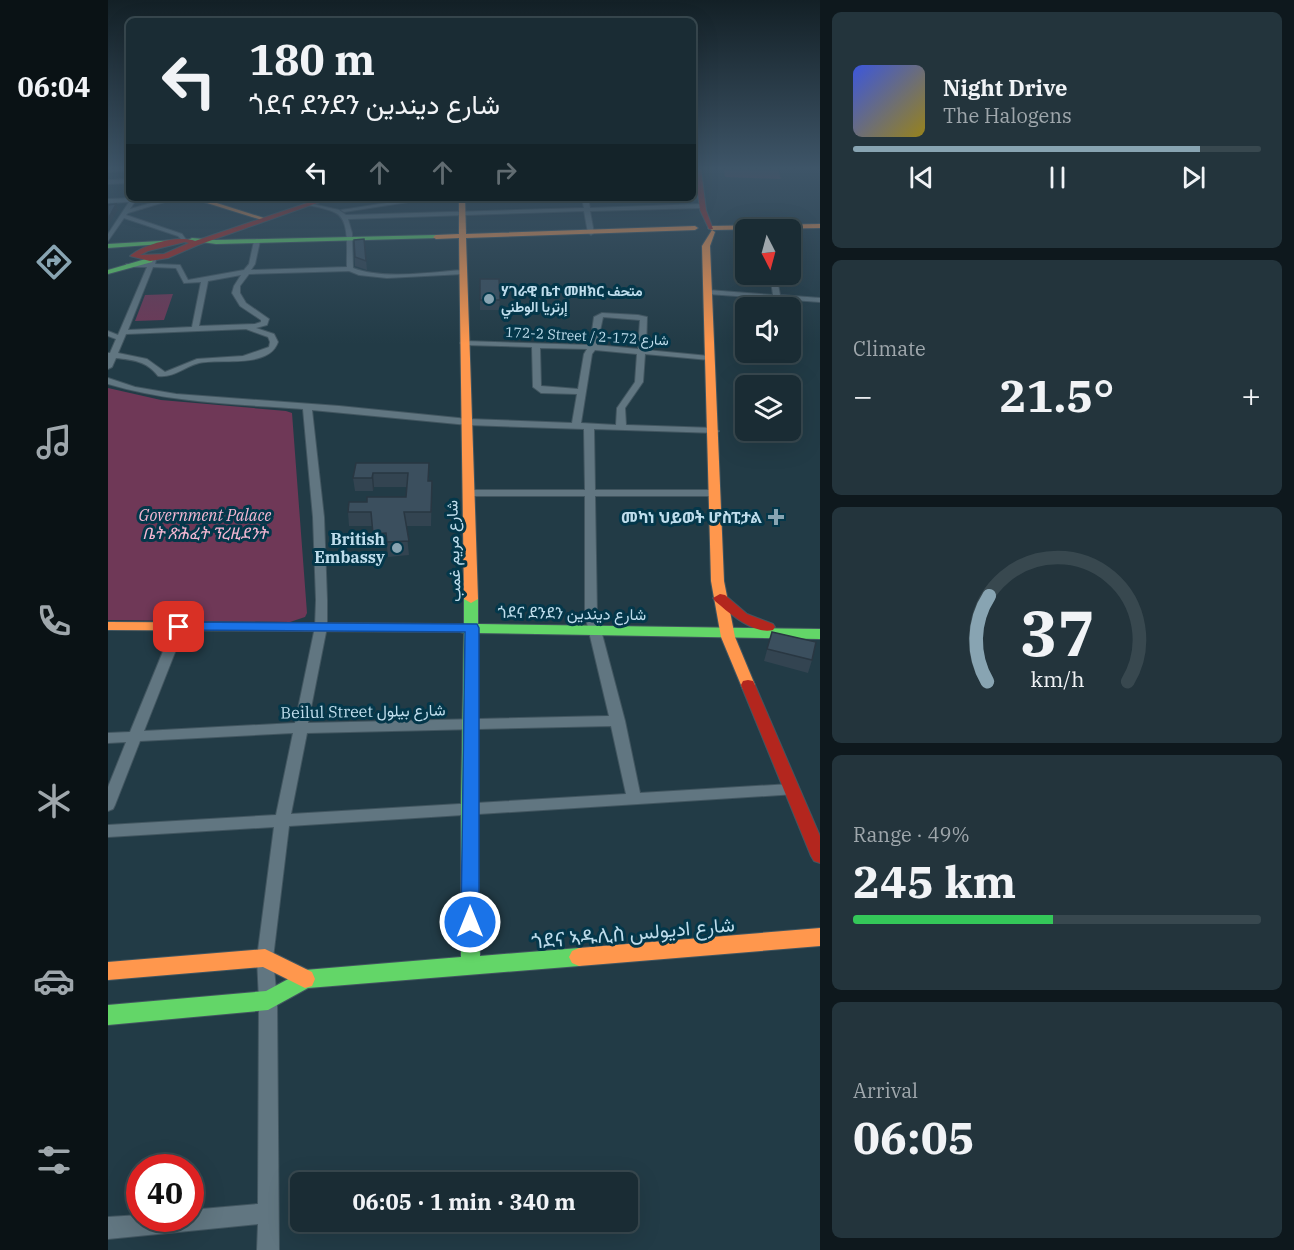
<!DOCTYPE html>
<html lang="en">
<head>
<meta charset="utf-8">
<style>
	body { margin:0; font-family:"IBM Plex Serif",Vazirmatn,"Noto Sans Ethiopic",serif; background:#23343c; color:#f1f3f6; height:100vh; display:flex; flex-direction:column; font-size:22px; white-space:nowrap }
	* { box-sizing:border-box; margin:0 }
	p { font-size:20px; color:#9fa7ac }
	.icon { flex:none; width:33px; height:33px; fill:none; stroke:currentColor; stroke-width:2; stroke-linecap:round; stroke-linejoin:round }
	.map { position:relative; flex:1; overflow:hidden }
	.drawer { display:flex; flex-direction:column; gap:12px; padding:12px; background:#0e181d; width:474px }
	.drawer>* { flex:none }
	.banner { position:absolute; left:18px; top:18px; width:570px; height:183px; border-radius:9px; box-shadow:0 6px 24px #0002,0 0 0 2px #38484f; background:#1a2c34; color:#f1f3f6; overflow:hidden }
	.needle { width:39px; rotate:174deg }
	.fabs { position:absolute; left:627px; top:219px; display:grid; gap:12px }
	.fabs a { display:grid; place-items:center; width:66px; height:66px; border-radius:9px; background:#1a2c34; box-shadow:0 6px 24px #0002,0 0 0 2px #38484f; font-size:30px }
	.speed { position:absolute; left:18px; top:1154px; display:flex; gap:12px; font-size:30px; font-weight:700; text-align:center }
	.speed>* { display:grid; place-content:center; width:78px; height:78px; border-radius:50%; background:#1a2c34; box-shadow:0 6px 24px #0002,0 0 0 2px #38484f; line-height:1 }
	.speed .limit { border:9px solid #d22; background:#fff; color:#111 }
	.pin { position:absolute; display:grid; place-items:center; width:51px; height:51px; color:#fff; margin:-26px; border-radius:12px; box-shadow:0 3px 9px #0006 }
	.me { position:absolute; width:66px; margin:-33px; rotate:0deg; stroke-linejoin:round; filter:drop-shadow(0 0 4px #0008) }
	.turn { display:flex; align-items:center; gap:21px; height:126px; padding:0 24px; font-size:27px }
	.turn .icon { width:78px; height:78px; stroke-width:2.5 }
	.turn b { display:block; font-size:42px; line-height:51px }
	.lanes { display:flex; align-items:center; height:57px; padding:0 24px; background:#0003; justify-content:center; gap:30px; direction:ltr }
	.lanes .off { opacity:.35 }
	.big { font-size:45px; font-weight:700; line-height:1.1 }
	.drawer .widget { flex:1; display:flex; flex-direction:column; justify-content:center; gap:9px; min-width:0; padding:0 21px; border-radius:9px; background:#23343c }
	.drawer .dial { align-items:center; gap:0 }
	.dial svg { height:156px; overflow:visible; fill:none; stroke:#38484f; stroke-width:7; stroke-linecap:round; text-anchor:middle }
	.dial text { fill:#f1f3f6; stroke:none }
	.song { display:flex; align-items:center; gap:18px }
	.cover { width:72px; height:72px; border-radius:9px; background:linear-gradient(135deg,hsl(230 70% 55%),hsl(50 70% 35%)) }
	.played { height:6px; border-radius:3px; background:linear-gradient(90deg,#88a4b2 85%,#38484f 85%) }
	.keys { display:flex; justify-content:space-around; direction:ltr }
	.heat { display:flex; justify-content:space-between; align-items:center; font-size:33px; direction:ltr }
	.charge { height:9px; border-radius:4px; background:linear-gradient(90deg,#34c759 49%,#38484f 0) }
	.trip { position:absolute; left:182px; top:1172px; width:348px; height:60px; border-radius:9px; background:#1a2c34; box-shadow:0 6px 24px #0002,0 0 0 2px #38484f; font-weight:700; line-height:60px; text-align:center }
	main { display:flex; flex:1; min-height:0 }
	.tabs { display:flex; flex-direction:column; width:108px; justify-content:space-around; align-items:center; background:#0a1215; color:#9fa7ac }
	.tabs .icon { width:42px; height:42px }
	.tabs .on { color:#88a4b2 }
	.tabs b { font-size:27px; color:#f1f3f6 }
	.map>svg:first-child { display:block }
	.green { fill:#6f3857 }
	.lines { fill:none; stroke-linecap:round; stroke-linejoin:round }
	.street-casing { stroke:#425660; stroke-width:2 }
	.fast-casing { stroke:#425660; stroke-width:2 }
	.slow-casing { stroke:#425660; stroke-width:2 }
	.jam-casing { stroke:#425660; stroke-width:2 }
	.street { fill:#617681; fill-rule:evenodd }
	.fast { fill:#63d668; fill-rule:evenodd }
	.slow { fill:#ff974d; fill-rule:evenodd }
	.jam { fill:#b3261e; fill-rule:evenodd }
	.wall { fill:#334451 }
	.shaded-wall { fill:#293742 }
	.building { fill:#3b4f5e; stroke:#293742; stroke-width:1.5 }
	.route { fill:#1a73e8; stroke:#114b97; stroke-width:1.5 }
	.poi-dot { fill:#88a4b2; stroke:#04374a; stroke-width:2 }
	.labels { text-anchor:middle; stroke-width:6; stroke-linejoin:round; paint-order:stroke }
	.far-poi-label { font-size:14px; font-weight:bold; fill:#bfddec; stroke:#04374a; text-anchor:start }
	.far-street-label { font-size:14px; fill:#bfddec; stroke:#04374a }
	.park-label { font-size:16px; font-style:italic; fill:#f5b8d3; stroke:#04374a }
	.poi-label { font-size:16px; font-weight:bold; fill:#bfddec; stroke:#04374a; text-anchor:end }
	.street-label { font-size:16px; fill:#bfddec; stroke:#04374a }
	.near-street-label { font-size:20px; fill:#bfddec; stroke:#04374a }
</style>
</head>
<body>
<main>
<nav class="tabs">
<b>06:04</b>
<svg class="icon on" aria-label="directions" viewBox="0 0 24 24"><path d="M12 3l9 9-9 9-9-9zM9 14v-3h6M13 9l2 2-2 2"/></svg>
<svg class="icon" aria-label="music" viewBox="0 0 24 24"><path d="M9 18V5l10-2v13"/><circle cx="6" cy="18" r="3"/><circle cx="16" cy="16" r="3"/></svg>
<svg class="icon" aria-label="phone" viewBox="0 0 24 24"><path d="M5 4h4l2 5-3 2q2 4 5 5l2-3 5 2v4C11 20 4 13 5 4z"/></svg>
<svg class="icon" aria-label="climate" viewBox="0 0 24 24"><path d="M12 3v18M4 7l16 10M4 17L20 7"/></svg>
<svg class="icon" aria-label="car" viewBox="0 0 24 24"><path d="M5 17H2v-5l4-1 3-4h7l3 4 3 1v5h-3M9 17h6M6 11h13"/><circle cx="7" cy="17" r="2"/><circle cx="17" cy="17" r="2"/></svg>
<svg class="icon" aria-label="filters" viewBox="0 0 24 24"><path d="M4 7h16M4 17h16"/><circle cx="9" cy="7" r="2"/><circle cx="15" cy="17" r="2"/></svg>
</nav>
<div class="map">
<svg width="712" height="1250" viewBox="0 0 712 1250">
	<rect width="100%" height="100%" fill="#223b46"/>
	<path class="green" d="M616,169H670L673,179L617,177Z
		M65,294L56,320L27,321L37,295Z
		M0,388L53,400L178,411L184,413L199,613L197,617L182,622L0,620Z"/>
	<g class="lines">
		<defs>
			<path id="street" d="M0,169H21V171L0,172Z
				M21,179V183L0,184V180Z
				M29,198L22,209L61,198H70L20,213L18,215L74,234L79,241H75L70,236L16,218L0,241V234L21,202L0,203V199Z
				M311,198H326L236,212L233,210Z
				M474,198H480L482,208L594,204L597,206L594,208L482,211L486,233L483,235L480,233L476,211L240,219L244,233L245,268C275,280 323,272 355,270L358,272L355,274L279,278L251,275L241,271L141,274L132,286V293L138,303L161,319L159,325L148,328L166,334L170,342C161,369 112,358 91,363C76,367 66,378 50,376C39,361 25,360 8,358L4,367L0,369V353H2L8,339L0,336V331L10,335L39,267H20L18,266V264L40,263L45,258L48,260L47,264L72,265L80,280L136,270L141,264L146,241L149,239L152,241L147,264L143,270L239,267C238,252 243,221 228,213C220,209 209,207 200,205V203L231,210L238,215L476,208ZM45,267L68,268L76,283L93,282L84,327L20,330ZM133,275L126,286L124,293L132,306L153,320V322L147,324L91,326L100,281ZM138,329L160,337L162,342L161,347L135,356L89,359L57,372L39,359L10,353L18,334Z
				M662,274H668L672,295L712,298V302L600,294L596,292L600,290L665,295Z
				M494,313L530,315L539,317L538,350L601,356L605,358L601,360L537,354L535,382L517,408L518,425L606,428L611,431L609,433L486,429L487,490H606L611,493L606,496H487L489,615L517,721L532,793L683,784L688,786L690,790L688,794L181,826L165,958L169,1000L171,1250H149L150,1224L0,1239V1217L32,1215V1218H82V1210L150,1204L151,1000L149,958L166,827L0,837V825L168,815L185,733L32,741L7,805L5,809L0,811V787L18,742L0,743V733L22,732L65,627L71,623L77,627L36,731L187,723L207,627L208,600L205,517L195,409C129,404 63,403 0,384V378L27,387L68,394L231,406L360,419L464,423L469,394L433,393L425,387L424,347L356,345L352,343L356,341L482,345L486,317ZM495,317L532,320L530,349L489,345ZM432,348L479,349L476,354L470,389L433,386ZM487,350L529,354L527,382L509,408L508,425L473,423L484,354ZM204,410L360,425L476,429L477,490H360L355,493L360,496H477V615L501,716L200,723L219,627V600L216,517ZM503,726L518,794L183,814L199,733Z"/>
			<path id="fast" d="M328,235L330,238L108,244L80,240L84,238L108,240Z
				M69,240L71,241L67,243L0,248V244Z
				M41,258L45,260L44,262L0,274V270Z
				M363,595L370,599V624L712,629V639L369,633V810L372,956L471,948L478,951L481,957L478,963L471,966L200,988L160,1010L0,1025V1005L158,991L197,970L353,957V810L356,633L348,631L346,628L348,625L356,624V599Z"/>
			<path id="slow" d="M83,198H93L159,219L154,220Z
				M351,198H357L358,234L587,226L590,228L587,230L358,238L370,599L363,603L356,599L351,238L328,239L325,237L328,235L351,234Z
				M712,224V228L604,230L607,232L602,246L616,581L627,637L647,685L645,689H635L633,685L613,637L603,581L594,246L604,230L600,228L603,226Z
				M0,622L353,624L360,628L353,632L0,630Z
				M712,928V946L471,966L464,963L461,957L464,951L471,948Z
				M157,949L204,972L207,979L204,986L197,988L155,967L0,980V962Z"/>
			<path id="jam" d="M587,169H593L598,210L605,229H601L592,210Z
				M214,198H223L90,245L60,258L42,261L22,256C37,244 69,235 87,241ZM77,242L81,243L56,254L32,255L40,251Z
				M612,594L617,595L639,614L665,624L667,627L665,630C646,635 621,613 607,601L605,598Z
				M640,680L645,681L647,685L712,836V863L706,861L703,856L633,685L635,681Z"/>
		</defs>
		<use href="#street" class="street-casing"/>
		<use href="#fast" class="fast-casing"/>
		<use href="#slow" class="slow-casing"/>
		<use href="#jam" class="jam-casing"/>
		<use href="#street" class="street"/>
		<use href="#fast" class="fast"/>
		<use href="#slow" class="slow"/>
		<use href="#jam" class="jam"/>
	</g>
	<path class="wall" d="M256,239L259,270L247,266L246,240Z
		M372,279L392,300L391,310H372Z
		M248,463H321V481H324L323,526H298L301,555L280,557L279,547L266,548L264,526H241L240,512L259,502L298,497L299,487H266L265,491H247L245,478Z
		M664,632L704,660L700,673L656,661Z"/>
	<path class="shaded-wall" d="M8,204L10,210L2,223L1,217Z
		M265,473L266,487L265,491L264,478Z"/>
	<path class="building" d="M8,204L1,217L0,218V205Z
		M256,239L258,261L247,257L246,240Z
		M372,279H391L392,300H372Z
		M248,463H321L320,481H324L323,512H296L301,541L279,542L278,533L265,534L263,512H240L241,502H259V497H298L300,473H265L264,478H245Z
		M664,632L708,642L704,660L659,649Z"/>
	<linearGradient id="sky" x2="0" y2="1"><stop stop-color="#132026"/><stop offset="0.49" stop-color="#3e5568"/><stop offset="1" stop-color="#3e5568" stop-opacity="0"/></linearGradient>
	<rect width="712" height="344" fill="url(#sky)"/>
	<path class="route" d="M71,622L369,624L371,628V922L369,928L362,931L355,928L353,922L357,632L67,630L65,627Z"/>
	<g class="poi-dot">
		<circle cx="381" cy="299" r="6"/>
		<path d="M665 508h6v6h6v6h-6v6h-6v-6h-6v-6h6z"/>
		<circle cx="289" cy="548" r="6"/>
	</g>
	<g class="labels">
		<g class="far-poi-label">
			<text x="393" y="296">ሃገራዊ ቤተ መዘክር متحف<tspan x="393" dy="16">إرتريا الوطني</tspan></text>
		</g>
		<g class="far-street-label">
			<text transform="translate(479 336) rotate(3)" y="5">172-2 Street / شارع 172-2</text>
		</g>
		<g class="park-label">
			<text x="97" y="521">Government Palace<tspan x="97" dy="18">ቤት ጽሕፈት ፕረዚደንት</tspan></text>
		</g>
		<g class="poi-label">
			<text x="654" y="523">መካነ ህይወት ሆስፒታል</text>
			<text x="277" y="545">British<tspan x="277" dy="18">Embassy</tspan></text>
		</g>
		<g class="street-label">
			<text transform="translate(345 551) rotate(-92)" y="6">شارع مريم غمب</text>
			<text transform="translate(464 613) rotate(1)" y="6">ጎደና ደንደን شارع ديندين</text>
			<text transform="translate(255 711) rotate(-1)" y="6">Beilul Street شارع بيلول</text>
		</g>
		<g class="near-street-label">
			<text transform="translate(525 933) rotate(-5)" y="7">ጎደና ኣዱሊስ شارع اديولس</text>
		</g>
	</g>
</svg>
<div class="fabs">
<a><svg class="needle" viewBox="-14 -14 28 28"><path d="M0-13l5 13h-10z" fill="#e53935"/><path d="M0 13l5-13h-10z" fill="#9fa7ac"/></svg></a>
<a><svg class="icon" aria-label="sound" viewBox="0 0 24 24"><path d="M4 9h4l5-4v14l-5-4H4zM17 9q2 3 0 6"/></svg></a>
<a><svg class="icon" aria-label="layers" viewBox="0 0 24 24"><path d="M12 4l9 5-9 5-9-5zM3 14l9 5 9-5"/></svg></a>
</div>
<div class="speed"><div class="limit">40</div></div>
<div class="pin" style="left:71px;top:627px;background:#d93025"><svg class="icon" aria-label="arrive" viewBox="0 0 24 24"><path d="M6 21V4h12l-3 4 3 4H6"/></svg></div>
<svg class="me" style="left:362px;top:922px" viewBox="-20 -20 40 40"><circle r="17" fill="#1a73e8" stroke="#fff" stroke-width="3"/><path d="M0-11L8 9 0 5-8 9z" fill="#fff"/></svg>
<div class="trip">06:05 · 1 min · 340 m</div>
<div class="banner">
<div class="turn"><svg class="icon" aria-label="left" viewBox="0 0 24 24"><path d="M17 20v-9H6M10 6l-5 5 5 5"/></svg><div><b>180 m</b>ጎደና ደንደን شارع ديندين</div></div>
<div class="lanes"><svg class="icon" aria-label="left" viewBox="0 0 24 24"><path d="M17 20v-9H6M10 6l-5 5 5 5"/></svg><svg class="icon off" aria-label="ahead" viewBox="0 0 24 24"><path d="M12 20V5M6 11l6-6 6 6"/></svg><svg class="icon off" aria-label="ahead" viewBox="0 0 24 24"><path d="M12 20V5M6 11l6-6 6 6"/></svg><svg class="icon off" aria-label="right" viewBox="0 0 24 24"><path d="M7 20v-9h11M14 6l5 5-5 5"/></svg></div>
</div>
</div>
<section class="drawer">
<div class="widget">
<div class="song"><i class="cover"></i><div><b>Night Drive</b><p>The Halogens</p></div></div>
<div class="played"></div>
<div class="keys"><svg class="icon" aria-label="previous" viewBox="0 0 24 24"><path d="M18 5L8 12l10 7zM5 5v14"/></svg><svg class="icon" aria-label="pause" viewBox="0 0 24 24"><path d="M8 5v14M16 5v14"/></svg><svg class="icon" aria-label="next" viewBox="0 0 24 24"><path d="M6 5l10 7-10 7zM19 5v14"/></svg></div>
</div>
<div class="widget"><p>Climate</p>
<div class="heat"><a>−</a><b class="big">21.5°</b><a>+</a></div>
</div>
<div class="widget dial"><svg viewBox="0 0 100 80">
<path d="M14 69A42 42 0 1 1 86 69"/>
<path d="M14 69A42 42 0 0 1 15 25" stroke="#88a4b2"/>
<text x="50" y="56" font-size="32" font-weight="700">37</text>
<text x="50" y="72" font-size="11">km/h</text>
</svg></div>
<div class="widget"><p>Range · 49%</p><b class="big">245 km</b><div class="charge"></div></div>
<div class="widget"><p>Arrival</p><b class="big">06:05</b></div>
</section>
</main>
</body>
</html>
